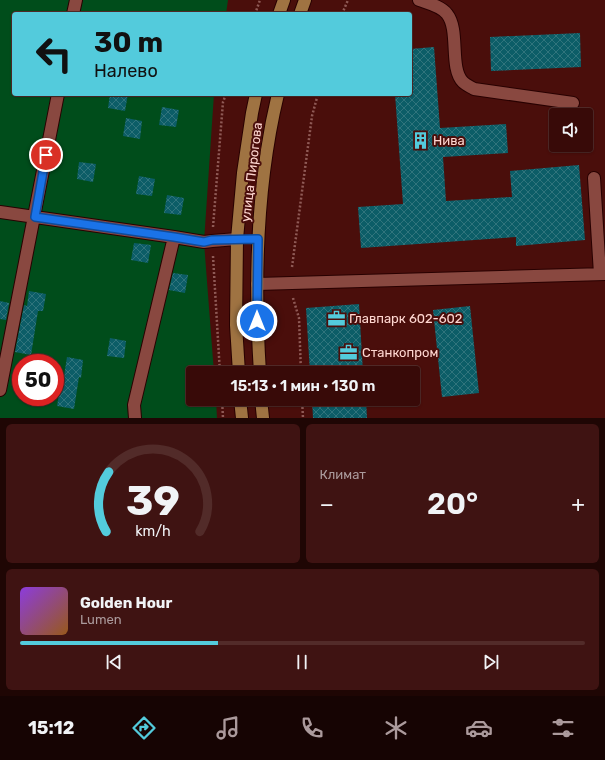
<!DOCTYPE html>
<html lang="ru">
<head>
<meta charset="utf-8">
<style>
	body { margin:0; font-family:Rubik,sans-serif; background:#3f1312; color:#f1f3f6; height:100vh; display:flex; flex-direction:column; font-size:15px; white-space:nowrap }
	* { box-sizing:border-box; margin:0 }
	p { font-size:13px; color:#ab9a9c }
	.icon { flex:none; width:22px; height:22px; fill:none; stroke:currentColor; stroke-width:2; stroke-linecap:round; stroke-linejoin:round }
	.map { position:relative; height:418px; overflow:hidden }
	.sheet { display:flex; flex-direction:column; gap:6px; padding:6px; background:#1f0604; flex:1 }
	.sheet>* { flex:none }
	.guide { position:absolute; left:12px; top:12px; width:400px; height:84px; border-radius:4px; box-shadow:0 1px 3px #0004,0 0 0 1px #522b29; background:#53cbdc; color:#111; overflow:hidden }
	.tools { position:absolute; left:549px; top:108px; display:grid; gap:8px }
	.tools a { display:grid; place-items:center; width:44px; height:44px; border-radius:4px; background:#380a08; box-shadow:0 1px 3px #0004,0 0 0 1px #522b29; font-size:20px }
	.speed { position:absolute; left:12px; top:354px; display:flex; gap:8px; font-size:20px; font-weight:700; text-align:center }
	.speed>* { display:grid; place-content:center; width:52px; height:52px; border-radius:50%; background:#380a08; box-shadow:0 1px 3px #0004,0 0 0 1px #522b29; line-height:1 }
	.speed .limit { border:6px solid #d22; background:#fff; color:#111 }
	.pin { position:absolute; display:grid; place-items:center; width:34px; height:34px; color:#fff; margin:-17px; border:2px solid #fff; border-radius:50%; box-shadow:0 1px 4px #0007 }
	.me { position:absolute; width:44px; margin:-22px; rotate:0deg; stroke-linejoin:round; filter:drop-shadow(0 0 3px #0008) }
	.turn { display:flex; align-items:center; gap:14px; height:84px; padding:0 16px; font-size:18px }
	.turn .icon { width:52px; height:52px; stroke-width:2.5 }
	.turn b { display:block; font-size:28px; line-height:34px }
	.big { font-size:30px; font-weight:600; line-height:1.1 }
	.sheet .card { flex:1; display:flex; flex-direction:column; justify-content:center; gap:6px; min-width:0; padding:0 14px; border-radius:6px; background:#3f1312 }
	.sheet .dial { align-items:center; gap:0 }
	.dial svg { height:104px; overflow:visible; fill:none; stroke:#522b29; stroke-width:7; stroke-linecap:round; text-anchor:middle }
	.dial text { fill:#f1f3f6; stroke:none }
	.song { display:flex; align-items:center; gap:12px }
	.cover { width:48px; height:48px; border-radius:6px; background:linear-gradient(135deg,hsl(270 70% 55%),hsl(30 70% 35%)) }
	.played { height:4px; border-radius:2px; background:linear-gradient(90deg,#53cbdc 35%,#522b29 35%) }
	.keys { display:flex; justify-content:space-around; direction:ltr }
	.heat { display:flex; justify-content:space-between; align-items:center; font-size:22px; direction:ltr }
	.sheet .tiles { flex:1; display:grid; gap:6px; grid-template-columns:1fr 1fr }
	.card:last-child { grid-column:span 2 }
	.trip { position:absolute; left:186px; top:366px; width:234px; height:40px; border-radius:4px; background:#380a08; box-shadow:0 1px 3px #0004,0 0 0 1px #522b29; font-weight:600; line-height:40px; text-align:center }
	.dock { display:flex; height:64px; justify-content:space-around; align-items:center; background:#160403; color:#ab9a9c }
	.dock .icon { width:28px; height:28px }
	.dock .active { color:#53cbdc }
	.dock b { font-size:18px; color:#f1f3f6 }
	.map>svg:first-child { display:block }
	.garden { fill:#004d1b; fill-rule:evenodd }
	.building { fill:url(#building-cross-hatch) }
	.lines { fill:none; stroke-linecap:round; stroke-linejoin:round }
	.minor-casing { stroke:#280000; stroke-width:14 }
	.major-casing { stroke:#280000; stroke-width:14 }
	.path { stroke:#8f5a56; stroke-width:2.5; stroke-dasharray:2 2; stroke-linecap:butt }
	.minor { stroke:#894840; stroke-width:12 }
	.major { stroke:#9f7342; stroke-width:12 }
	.route-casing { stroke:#114b97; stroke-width:10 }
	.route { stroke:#1a73e8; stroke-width:7 }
	.labels { text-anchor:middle; stroke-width:4; stroke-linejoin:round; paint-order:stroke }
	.poi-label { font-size:13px; fill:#ffd7d1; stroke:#4a0e0b; text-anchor:start }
	.street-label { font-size:13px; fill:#ffd7d1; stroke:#4a0e0b }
</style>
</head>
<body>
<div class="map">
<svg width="605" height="418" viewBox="0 0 605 418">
	<defs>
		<pattern id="building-cross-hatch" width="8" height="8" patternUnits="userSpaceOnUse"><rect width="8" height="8" fill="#0c5d67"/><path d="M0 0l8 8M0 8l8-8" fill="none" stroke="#30747c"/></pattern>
	</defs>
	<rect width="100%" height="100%" fill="#4a0e0b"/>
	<path class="garden" d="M0,0H228L226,14H14V94H214L204,242L214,373H193V399H216L217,418H0ZM21,363H55V397H21Z"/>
	<path class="building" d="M580,33L581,67L491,71L490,37Z
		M434,47L440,128L506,124L508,153L443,157L446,201L512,197L510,171L579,165L585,240L516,246V237L361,248L358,207L403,204L395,94H410V49Z
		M110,94H128L125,111L108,108Z
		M162,107L179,110L176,127L159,125Z
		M126,118L142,121L140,139L123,136Z
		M79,162L96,164L93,182L77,179Z
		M139,176L155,179L152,196L136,194Z
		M167,195L184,198L181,215L164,213Z
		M134,243L151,245L148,263L131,260Z
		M173,273L188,275L185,293L169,290Z
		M29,291L46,294L43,311H38L31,355L15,352L24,305L27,306Z
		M0,301L9,303L6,320L0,319Z
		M359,304L363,373H310L306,308Z
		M470,306L479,393L442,397L433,310Z
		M110,338L126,341L124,358L107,356Z
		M67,357L83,360L81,378L79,377L74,409L57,406L60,388L62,389Z
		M312,399H366L367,418H313Z"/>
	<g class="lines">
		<defs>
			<path id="minor" d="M419,0C427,3 441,6 447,14C460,30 449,68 463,82C466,85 471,87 474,89L573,103
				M73,14L76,0
				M594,178L600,274
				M0,212L174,237L204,242L212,241L237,239
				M257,284L605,274
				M0,390L58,94
				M135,418L134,405L174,237"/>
			<path id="major" d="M279,14L284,0
				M300,14L305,0
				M239,373L236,325L237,239L243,173L252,113L256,94
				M260,373C254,280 256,185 278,94
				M240,399L242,418
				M261,399L263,418"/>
		</defs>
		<use href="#minor" class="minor-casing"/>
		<use href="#major" class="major-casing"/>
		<path class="path" d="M255,14L260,0
			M342,14L348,0
			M213,227L223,102L226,94
			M213,256L220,373
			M292,267L312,116L318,94
			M293,298L299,318L301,373
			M222,399L223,418
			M302,399L303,418"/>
		<use href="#minor" class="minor"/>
		<use href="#major" class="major"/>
	</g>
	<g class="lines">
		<defs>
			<path id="route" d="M46,155L35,217L174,237L204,242L212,240L258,239L257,321"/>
		</defs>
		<use href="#route" class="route-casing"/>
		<use href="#route" class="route"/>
	</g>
	<defs>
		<symbol id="building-bare" viewBox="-9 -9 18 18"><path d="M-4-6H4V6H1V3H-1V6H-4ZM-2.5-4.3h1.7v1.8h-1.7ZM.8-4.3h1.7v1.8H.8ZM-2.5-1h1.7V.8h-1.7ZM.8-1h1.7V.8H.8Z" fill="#53cbdc" stroke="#4a0e0b" stroke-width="2.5" paint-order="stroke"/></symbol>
		<symbol id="office-bare" viewBox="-9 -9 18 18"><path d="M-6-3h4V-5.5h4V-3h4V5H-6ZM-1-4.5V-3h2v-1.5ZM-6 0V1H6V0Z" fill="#53cbdc" stroke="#4a0e0b" stroke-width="2.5" paint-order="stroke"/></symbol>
	</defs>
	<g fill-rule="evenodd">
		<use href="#building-bare" x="408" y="128" width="25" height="25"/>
		<use href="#office-bare" x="324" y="306" width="25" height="25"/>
		<use href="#office-bare" x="336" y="340" width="25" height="25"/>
	</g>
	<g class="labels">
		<g class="poi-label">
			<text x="433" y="145">Нива</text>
			<text x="349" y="323">Главпарк 602-602</text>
			<text x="362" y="357">Станкопром</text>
		</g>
		<g class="street-label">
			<text transform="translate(251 172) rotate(-83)" y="5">улица Пирогова</text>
		</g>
	</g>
</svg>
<div class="tools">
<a><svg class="icon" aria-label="sound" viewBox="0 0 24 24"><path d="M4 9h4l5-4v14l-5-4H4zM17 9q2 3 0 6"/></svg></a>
</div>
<div class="speed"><div class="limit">50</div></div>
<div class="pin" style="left:46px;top:155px;background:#d93025"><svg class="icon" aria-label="arrive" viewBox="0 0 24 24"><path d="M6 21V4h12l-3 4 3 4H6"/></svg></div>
<svg class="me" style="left:257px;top:321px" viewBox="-20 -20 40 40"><circle r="17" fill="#1a73e8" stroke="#fff" stroke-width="3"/><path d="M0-11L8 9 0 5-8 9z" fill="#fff"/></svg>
<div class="trip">15:13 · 1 мин · 130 m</div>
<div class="guide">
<div class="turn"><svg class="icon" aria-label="left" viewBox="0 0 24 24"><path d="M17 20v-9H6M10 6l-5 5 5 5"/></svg><div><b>30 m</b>Налево</div></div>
</div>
</div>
<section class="sheet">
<div class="tiles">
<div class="card dial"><svg viewBox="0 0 100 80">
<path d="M14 69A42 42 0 1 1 86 69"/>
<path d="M14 69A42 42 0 0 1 16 23" stroke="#53cbdc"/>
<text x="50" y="56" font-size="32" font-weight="700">39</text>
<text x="50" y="72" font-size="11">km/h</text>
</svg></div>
<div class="card"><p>Климат</p>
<div class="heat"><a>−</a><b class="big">20°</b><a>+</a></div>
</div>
<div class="card">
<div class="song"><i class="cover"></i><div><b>Golden Hour</b><p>Lumen</p></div></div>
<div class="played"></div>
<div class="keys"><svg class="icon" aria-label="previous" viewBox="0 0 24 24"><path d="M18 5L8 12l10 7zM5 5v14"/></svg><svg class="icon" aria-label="pause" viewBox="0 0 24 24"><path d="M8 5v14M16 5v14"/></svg><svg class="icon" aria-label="next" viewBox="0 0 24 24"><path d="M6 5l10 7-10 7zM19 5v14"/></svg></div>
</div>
</div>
</section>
<nav class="dock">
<b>15:12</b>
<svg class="icon active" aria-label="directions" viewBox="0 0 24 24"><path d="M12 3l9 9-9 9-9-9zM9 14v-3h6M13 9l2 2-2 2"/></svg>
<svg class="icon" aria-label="music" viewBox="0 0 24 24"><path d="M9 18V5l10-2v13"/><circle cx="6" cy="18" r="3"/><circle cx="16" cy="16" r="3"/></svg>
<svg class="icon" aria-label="phone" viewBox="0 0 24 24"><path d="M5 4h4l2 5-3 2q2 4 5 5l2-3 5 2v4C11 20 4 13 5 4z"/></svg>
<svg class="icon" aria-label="climate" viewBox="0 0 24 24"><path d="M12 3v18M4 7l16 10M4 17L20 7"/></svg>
<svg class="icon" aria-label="car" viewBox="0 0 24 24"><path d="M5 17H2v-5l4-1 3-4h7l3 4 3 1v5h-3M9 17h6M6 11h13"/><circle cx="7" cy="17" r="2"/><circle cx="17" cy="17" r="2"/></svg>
<svg class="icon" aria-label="filters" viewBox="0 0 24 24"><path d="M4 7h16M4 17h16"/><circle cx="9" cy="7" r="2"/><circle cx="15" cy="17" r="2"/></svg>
</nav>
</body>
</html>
